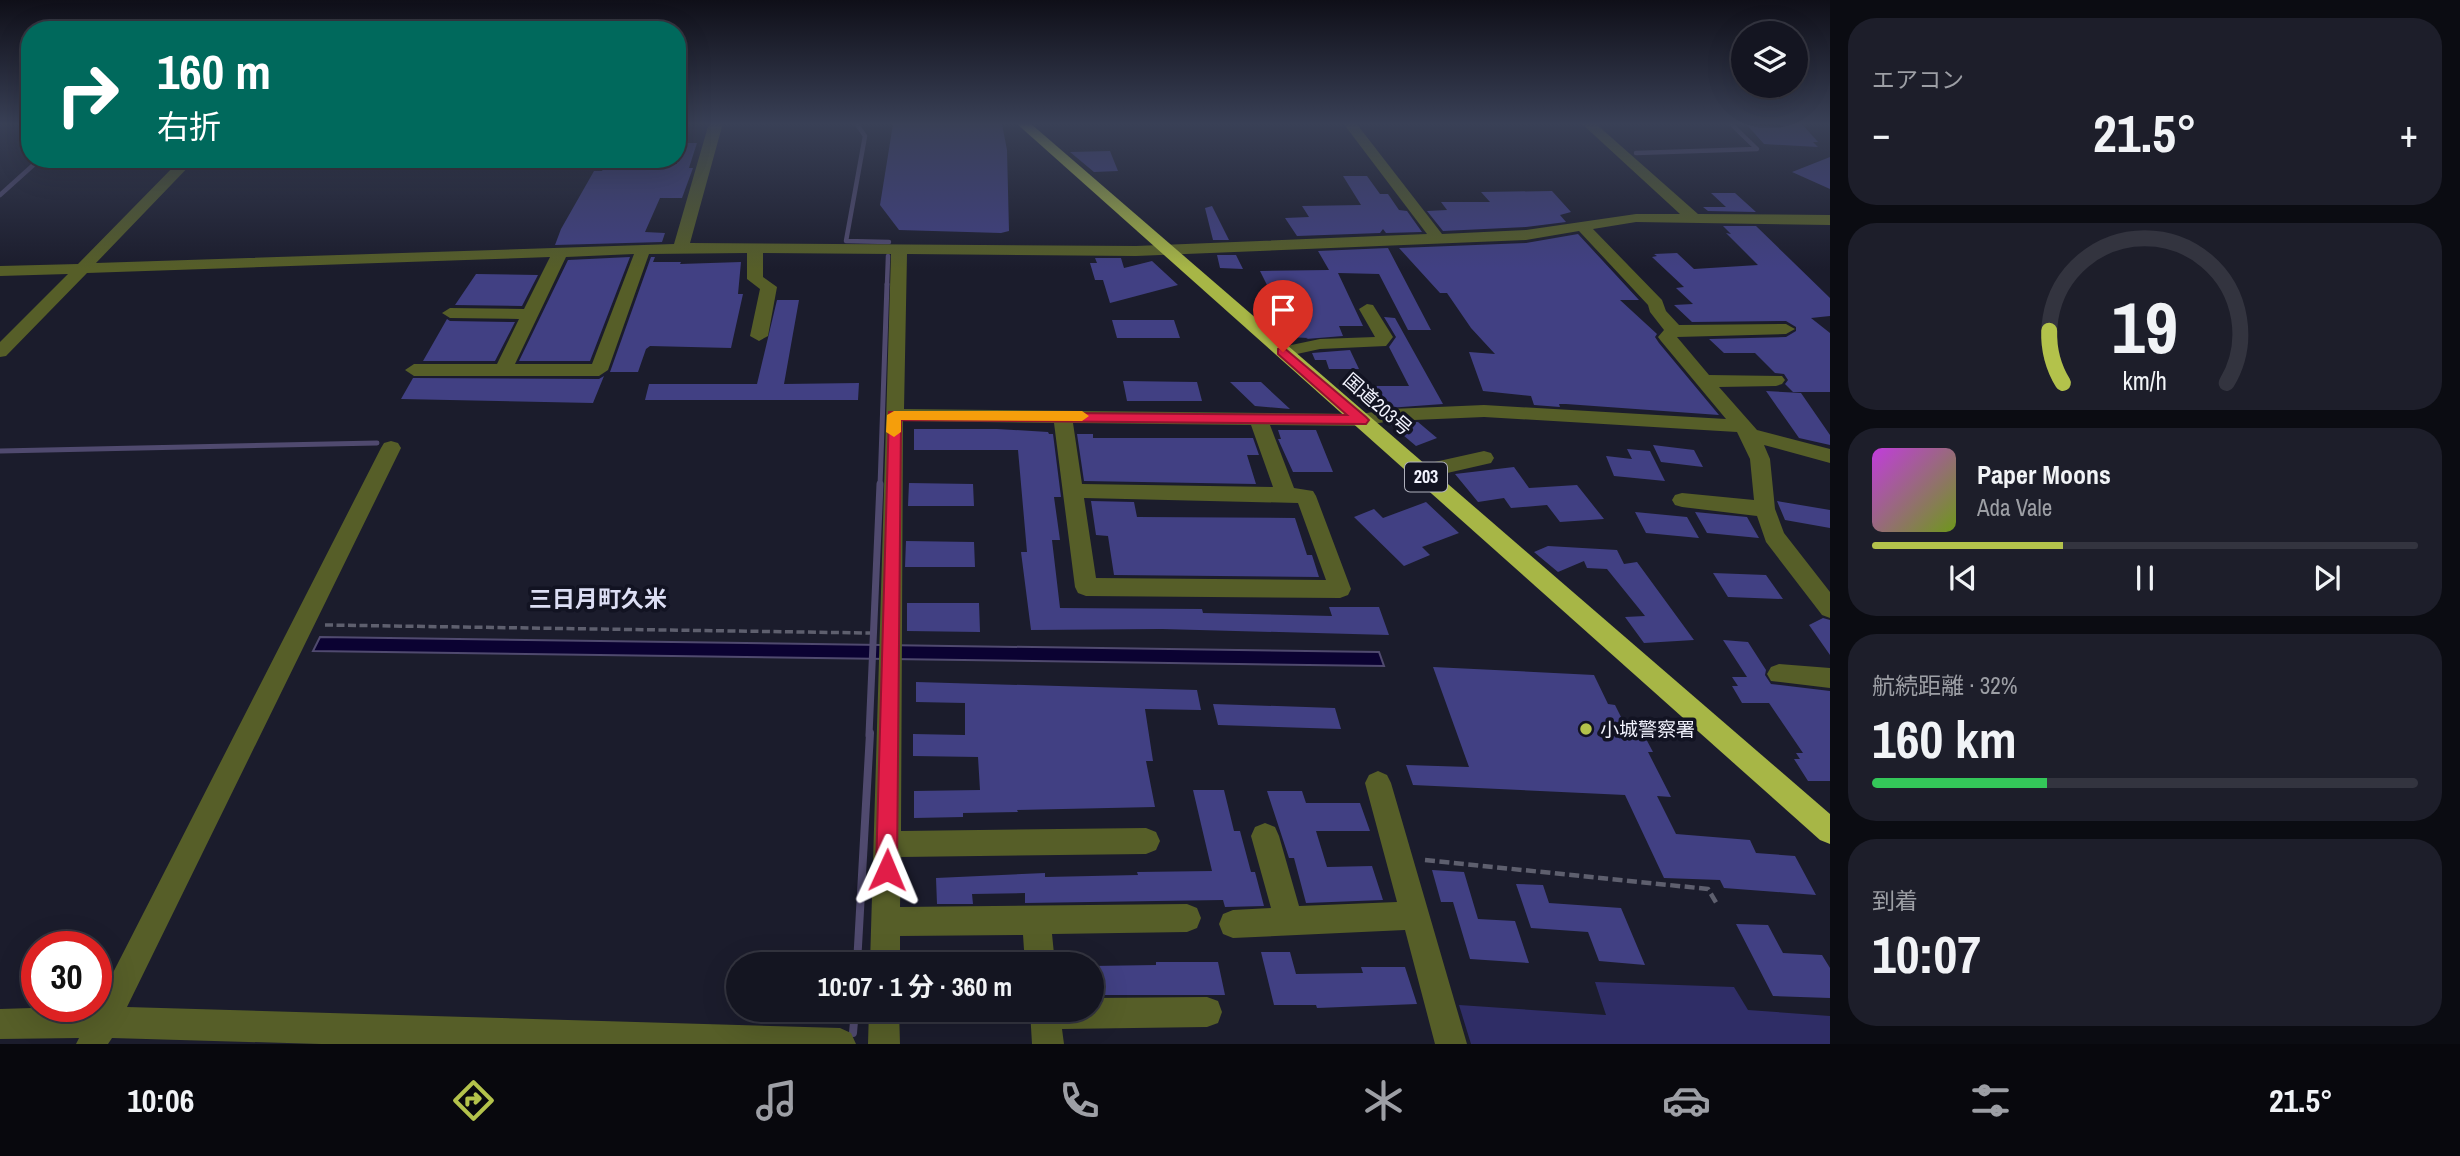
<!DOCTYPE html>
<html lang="ja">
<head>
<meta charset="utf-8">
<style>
	body { margin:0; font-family:"Archivo Narrow","Noto Sans JP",sans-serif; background:#1d1e2a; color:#f1f3f6; height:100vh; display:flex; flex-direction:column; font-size:26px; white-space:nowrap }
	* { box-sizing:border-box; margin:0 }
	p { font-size:23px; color:#9d9fa5 }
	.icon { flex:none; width:38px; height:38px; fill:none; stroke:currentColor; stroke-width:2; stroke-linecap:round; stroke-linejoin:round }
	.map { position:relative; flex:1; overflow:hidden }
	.sheet { display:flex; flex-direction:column; gap:18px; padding:18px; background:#0b0c12; width:630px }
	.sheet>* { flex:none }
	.top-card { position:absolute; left:21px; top:21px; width:665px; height:147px; border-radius:28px; box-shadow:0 7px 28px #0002,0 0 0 2px #33343f; background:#00695c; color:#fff; overflow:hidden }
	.controls { position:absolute; left:1731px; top:21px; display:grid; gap:14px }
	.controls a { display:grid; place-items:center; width:77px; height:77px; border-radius:50%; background:#141521; box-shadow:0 7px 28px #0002,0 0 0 2px #33343f; font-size:35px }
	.speed { position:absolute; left:21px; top:931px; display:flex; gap:14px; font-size:35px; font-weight:700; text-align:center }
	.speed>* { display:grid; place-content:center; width:91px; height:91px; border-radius:50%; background:#141521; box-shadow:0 7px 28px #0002,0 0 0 2px #33343f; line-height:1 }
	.speed .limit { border:10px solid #d22; background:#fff; color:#111 }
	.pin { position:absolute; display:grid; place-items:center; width:60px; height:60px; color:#fff; margin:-72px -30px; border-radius:50% 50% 50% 0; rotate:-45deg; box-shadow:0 0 7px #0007 }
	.pin .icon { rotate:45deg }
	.me { position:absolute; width:77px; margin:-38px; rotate:1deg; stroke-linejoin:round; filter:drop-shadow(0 0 5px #0008) }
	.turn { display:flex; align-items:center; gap:24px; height:147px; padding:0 21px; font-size:32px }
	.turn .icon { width:91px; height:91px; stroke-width:2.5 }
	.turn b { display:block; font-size:49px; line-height:60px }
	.big { font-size:52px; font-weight:700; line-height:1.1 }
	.sheet .widget { flex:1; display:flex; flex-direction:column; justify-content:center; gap:10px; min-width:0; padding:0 24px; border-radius:28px; background:#1d1e2a }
	.sheet .dial { align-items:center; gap:0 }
	.dial svg { height:182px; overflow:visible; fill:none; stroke:#33343f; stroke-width:7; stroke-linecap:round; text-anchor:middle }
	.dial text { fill:#f1f3f6; stroke:none }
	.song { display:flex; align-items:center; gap:21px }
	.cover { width:84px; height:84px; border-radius:10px; background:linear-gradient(135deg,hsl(290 70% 55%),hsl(80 70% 35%)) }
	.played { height:7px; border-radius:4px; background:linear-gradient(90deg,#b3c24b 35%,#33343f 35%) }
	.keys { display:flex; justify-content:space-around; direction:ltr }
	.heat { display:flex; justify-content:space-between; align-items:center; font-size:38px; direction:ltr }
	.charge { height:10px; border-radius:5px; background:linear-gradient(90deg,#34c759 32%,#33343f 0) }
	.trip { position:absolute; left:726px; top:952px; width:378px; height:70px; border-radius:35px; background:#141521; box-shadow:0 7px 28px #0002,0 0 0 2px #33343f; font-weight:700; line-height:70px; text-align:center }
	.menu { display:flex; height:112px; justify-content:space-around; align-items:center; background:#08080d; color:#9d9fa5 }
	.menu .icon { width:49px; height:49px }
	.menu .current { color:#b3c24b }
	.menu b { font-size:32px; color:#f1f3f6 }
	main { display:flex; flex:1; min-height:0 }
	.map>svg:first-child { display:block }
	.green { fill:#2f2d66 }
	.water { fill:#0b0232; stroke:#504a6f; stroke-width:2 }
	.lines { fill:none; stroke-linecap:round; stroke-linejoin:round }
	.stream-far3 { stroke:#504a6f; stroke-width:4.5 }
	.stream-far2 { stroke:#504a6f; stroke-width:5 }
	.stream-far1 { stroke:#504a6f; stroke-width:7 }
	.stream { stroke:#504a6f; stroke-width:8 }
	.building { fill:#414083 }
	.path-far1 { stroke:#5e5f6e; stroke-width:3.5; stroke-dasharray:8 3.5; stroke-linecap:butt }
	.path { stroke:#5e5f6e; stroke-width:4.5; stroke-dasharray:10 4.5; stroke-linecap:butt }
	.street { fill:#565e28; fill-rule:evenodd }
	.highway { fill:#a7b646; fill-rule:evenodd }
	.route { fill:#e11d48; stroke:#92132f; stroke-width:2 }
	.slow { fill:#f59e0b }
	.poi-dot { fill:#b3c24b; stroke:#121322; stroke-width:2.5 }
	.labels { text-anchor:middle; stroke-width:7; stroke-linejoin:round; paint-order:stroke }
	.shield { fill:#121322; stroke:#afb0bc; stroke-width:2 }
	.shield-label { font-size:18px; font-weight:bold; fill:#f2f3fe }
	.street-label { font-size:19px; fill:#f2f3fe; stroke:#121322 }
	.poi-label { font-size:19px; fill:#f2f3fe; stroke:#121322; text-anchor:start }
	.quarter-label { font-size:23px; font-weight:bold; fill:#dcdef4; stroke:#121322 }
</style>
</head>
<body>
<main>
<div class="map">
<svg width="1830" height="1044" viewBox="0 0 1830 1044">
	<rect width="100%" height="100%" fill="#1b1c2c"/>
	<path class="green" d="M1595,982L1734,987L1748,1010L1830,1016V1044H1471L1459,1005L1606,1015Z"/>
	<path class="water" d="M320,637L1379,652L1384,666L313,651Z"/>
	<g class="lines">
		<path class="stream-far3" d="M856,123L865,136L846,241L889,242
			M1636,153L1757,149L1730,123
			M0,195L40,159
			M887,285L888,256"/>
		<path class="stream-far2" d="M0,451L377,443
			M880,486L887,284"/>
		<path class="stream-far1" d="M869,735L880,484"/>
		<path class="stream" d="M857,964L870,733
			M853,1033L855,1010"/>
	</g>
	<path class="building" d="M1780,123H1801L1818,142H1813L1818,147L1764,144L1747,125L1783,127Z
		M893,124H1002L1007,150L1009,231L1001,233L899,230L880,205Z
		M677,143H697L689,168H693L682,198H660L645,232L665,233L662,242L555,245L561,229L594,171H602L608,159H630L628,164H677Z
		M1110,151L1118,171L1094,172L1070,152Z
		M1830,157V189L1792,172Z
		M1343,176H1367L1380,194H1388L1399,210L1407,211L1422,232L1386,233L1383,229L1380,233L1297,236L1285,218L1309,217L1302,206L1361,205Z
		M1552,191L1571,212L1560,215L1566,222L1526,227L1443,231L1427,211L1447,210L1441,202H1490L1481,192Z
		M1711,193H1735L1756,212L1708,211L1703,207H1726Z
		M1212,206L1229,240H1213L1205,208Z
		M1723,226H1756L1830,298V316L1811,318L1830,333V392H1793L1785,384L1788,380L1784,374L1775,373L1755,353H1724L1709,339L1786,337L1796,331V327L1786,321L1692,322L1674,305L1693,304L1676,288L1684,287L1652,257L1657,256L1654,254L1677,253L1694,269L1758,265L1726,233L1731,234Z
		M1578,234L1639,300H1620L1657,334L1655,337L1659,343L1719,415L1566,404H1559L1560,407L1534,405L1531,396L1483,391L1469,352L1495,354L1471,328L1447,293H1440L1399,248L1526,243Z
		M1388,248L1431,330H1408L1379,274L1338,273L1363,326H1339L1343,336L1306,339L1308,338L1289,337L1278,313H1281L1260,271L1329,270L1318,251Z
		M1217,255H1236L1243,269L1220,268Z
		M630,257L590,361H519L568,260Z
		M651,257H655L653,262H681L680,264L741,262L738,294H743L731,348L650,346L646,349L638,372H610Z
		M1095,258H1121L1124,268L1152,261L1178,285L1110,303L1103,280H1095L1090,263H1097Z
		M476,274L538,275L522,306L455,305Z
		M777,300H799L784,384L859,383L858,400H645L649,384H757Z
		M1384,317L1395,318L1443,404L1374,409L1362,386H1409L1389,347L1396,337Z
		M447,319L450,321L515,322L495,361H423Z
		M1112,320H1174L1180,338H1117Z
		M1350,350L1359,369H1329L1326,360H1315L1312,353Z
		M604,376L593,403L401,399L413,378L599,379Z
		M1123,381L1197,382L1202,401H1127Z
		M1230,382H1261L1290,409L1255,406Z
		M1766,391L1801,393L1830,435V445L1799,438Z
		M1418,422L1437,438L1416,446L1390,424Z
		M914,429H997L1048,432L1049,434H1053L1061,497H1054L1060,540H1052L1060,608L1202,609L1203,613L1332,616L1329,607H1379L1389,635L1162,629L1031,630L1021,552H1027L1018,450H914Z
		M1278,430H1316L1333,472H1293L1278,439H1281Z
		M1077,434H1093V438H1253L1259,455H1247L1256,484L1084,481Z
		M1653,445L1694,450L1703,467L1661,462Z
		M1627,449L1650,451L1665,481L1614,476L1606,456L1632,459Z
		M1514,467L1529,488L1577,485L1604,519L1560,522L1547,505L1511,508L1504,498L1478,502L1455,474Z
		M909,483L973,484L974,506H908Z
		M1091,501L1134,502L1137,517L1295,518L1307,555H1312L1319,577L1114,575L1108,536L1096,535Z
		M1777,501L1830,510V528L1785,520Z
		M1426,502L1459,533L1422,547L1430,555L1404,566L1354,517L1374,509L1383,518Z
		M1635,512L1687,517L1699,538L1646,533Z
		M1695,512L1747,517L1759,538L1707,533Z
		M906,541L974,542L975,567H905Z
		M1548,546L1617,550L1624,564L1637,562L1694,640L1644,643L1625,617L1645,616L1607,569L1587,568L1584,561L1558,572L1534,552Z
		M1713,573L1766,575L1783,599L1728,597Z
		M907,603H979L980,632L907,631Z
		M1823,618L1830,620V655L1809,625Z
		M1723,640L1748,642L1766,670L1765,675L1771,684L1830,691V781H1808L1794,759H1800L1796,753H1803L1769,703H1742L1732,686H1738L1732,677H1747Z
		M1433,667L1594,675L1608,704L1615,705L1630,735H1644L1653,752H1648L1671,797L1657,796L1676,834L1750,840L1756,853L1795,856L1816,895L1724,888L1720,880L1664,878L1625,795L1413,785L1406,765L1469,767Z
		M916,682L1197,690L1201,710L1145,709L1153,761H1146L1155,807L1017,810L1018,812L963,813V817L914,818V791L980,790L978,757L913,756V734L965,735V703L916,702Z
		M1213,704L1335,708L1341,729L1218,725Z
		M1193,790H1224L1234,831H1240L1251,872H1255L1264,906L1225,907L1223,900L1025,903V893L972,894L973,904H937L936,878L1045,873V877L1138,875L1137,872L1212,871Z
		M1267,791H1302L1306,803H1360L1370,831H1316L1327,867L1372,866L1383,900L1306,903L1294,858H1289Z
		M1432,870L1464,872L1478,919L1515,921L1529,963L1470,959L1453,902H1441Z
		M1516,884L1543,885L1549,903L1621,908L1645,965L1599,961L1588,932L1531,928Z
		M1736,924L1768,925L1783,953L1822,955L1830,968V998L1773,996Z
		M1261,952H1290L1296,974L1363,973L1361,967H1405L1417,1004L1317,1008L1316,1005H1274Z
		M1156,962H1218L1225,995H1092V966L1156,965Z"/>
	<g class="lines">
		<path class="path-far1" d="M325,625L870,633"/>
		<path class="path" d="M1425,860L1708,889L1717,904"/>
		<path class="street" d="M709,123H723L690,243L1136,246L1427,234L1343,123H1356L1442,234L1526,230L1636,214H1680L1581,123H1595L1698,214L1830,215V225L1636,222L1593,229L1662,300L1666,311L1679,325L1786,324L1795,329L1786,334L1677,337L1709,375L1782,376L1785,380L1782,384L1776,386L1719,387L1757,430L1830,449V463L1764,445L1770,459L1775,509L1784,533L1830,592V618L1822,615L1766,542L1757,516L1682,507L1675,505L1672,500L1675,495L1682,493L1754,500L1750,459L1737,432L1484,417L1391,421L1361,426L1270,425L1294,488L1313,491L1316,496L1351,589L1348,595L1340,598L1086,596L1078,593L1075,587L1054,423L903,421L901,831L1146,828L1156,832L1160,841L1156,850L1146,854L901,857L900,907L1187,904L1197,908L1201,918L1197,928L1187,932L1052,934L1055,964H1025L1023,935L900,936V964H870L891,254L763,253V277L777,287L768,336L759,341L750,336L760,289L747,279V253L649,254L608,370L599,376H414L405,370L414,364H497L519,319L450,318L442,313L450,308L524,309L550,257L87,273L6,356L0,357V342L68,274L0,276V266L78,264L181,159H196L96,263L674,244ZM1579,231L1648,305L1650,312L1664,330L1658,337L1661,341L1726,419L1484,405L1391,409L1361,414L904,409L907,254L1136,256L1526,240ZM634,254L592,364H515L566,257ZM1073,423L1251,425L1273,487L1082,484ZM1084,498L1298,503L1326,580L1096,578Z
			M1367,304L1373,305L1393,337L1386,346L1320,349L1283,357L1274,352L1277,348L1320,339L1375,337L1359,309Z
			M391,441L398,443L401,448L127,1007L840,1028L851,1033L856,1044H321L112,1038L108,1044H76L79,1038L0,1039V1009L96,1006L381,448L384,443Z
			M1484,451L1491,453L1494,458L1491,463L1421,479L1414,477L1411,472L1414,467L1421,465Z
			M1779,664L1830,668V688L1771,681L1767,674L1771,667Z
			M1378,771L1387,775L1391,783L1467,1044H1435L1405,930L1233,938L1223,934L1219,924L1223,914L1233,910L1271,908L1251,836L1255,827L1265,823L1275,827L1279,836L1299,906L1397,902L1365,783L1369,775Z
			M1207,997L1218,1001L1222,1012L1218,1023L1207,1027L1062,1029L1064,1044H1032L1030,1010H1092V998Z
			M869,1010H899L900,1044H868Z"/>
		<path class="highway" d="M1016,123H1030L1830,814V844L1820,840Z"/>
	</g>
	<linearGradient id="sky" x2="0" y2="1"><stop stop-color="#0f0f18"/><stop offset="0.46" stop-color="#394056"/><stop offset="1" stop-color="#394056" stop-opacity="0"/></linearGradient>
	<rect width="1830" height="269" fill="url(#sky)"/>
	<path class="route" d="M1283,347L1366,417L1369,420L1366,424L901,420L897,870L894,877L887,880L879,877L876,870L889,412L1347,415L1278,354V349Z"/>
	<path class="slow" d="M894,411H1082L1089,416L1082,421L901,420V432L894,437L886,432L887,415Z"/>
	<circle class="poi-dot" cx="1586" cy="729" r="7"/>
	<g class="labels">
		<rect class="shield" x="1405" y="462.5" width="42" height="29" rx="5"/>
		<g class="shield-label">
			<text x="1426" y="483">203</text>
		</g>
		<g class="street-label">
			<text transform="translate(1378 404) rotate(41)" y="7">国道203号</text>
		</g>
		<g class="poi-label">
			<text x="1600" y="736">小城警察署</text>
		</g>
		<g class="quarter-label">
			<text x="598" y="607">三日月町久米</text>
		</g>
	</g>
</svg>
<div class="controls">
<a><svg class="icon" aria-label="layers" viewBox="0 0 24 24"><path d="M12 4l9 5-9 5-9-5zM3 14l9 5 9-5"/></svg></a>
</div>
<div class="speed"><div class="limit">30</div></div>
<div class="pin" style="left:1283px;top:352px;background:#d93025"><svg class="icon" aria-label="arrive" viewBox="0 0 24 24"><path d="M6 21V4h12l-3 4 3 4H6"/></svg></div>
<svg class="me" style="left:887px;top:870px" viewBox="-20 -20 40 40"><path d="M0-17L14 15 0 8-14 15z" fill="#e11d48" stroke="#fff" stroke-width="4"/></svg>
<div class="trip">10:07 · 1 分 · 360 m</div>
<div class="top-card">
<div class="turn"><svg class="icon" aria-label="right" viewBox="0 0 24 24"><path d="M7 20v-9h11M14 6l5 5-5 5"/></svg><div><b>160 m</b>右折</div></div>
</div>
</div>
<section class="sheet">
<div class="widget"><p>エアコン</p>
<div class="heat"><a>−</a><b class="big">21.5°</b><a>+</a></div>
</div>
<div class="widget dial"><svg viewBox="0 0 100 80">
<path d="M14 69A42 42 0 1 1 86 69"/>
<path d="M14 69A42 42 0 0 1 8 46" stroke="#b3c24b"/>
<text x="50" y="56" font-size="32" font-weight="700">19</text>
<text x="50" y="72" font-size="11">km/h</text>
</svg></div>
<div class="widget">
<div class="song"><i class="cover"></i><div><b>Paper Moons</b><p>Ada Vale</p></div></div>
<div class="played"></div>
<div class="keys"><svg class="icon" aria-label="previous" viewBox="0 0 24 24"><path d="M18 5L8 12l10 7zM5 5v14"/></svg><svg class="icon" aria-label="pause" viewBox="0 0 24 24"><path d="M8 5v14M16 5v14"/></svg><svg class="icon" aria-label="next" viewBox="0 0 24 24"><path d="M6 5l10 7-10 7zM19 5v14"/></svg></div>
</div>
<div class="widget"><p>航続距離 · 32%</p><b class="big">160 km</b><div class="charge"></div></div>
<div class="widget"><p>到着</p><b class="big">10:07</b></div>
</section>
</main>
<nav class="menu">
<b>10:06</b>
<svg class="icon current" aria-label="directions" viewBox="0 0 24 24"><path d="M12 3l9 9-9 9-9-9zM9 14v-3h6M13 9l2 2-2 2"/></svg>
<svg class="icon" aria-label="music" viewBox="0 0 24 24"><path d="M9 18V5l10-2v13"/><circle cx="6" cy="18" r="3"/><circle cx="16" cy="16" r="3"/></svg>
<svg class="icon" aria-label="phone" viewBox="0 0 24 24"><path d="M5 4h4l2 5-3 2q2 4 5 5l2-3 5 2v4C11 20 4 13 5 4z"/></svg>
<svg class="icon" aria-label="climate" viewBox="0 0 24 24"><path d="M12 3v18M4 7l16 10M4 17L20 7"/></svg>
<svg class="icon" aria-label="car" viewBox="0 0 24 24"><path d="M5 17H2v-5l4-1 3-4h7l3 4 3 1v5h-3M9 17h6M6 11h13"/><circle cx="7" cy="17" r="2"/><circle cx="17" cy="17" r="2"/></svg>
<svg class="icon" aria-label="filters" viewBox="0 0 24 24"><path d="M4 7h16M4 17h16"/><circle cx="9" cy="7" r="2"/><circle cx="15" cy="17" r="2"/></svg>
<b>21.5°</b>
</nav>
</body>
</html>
